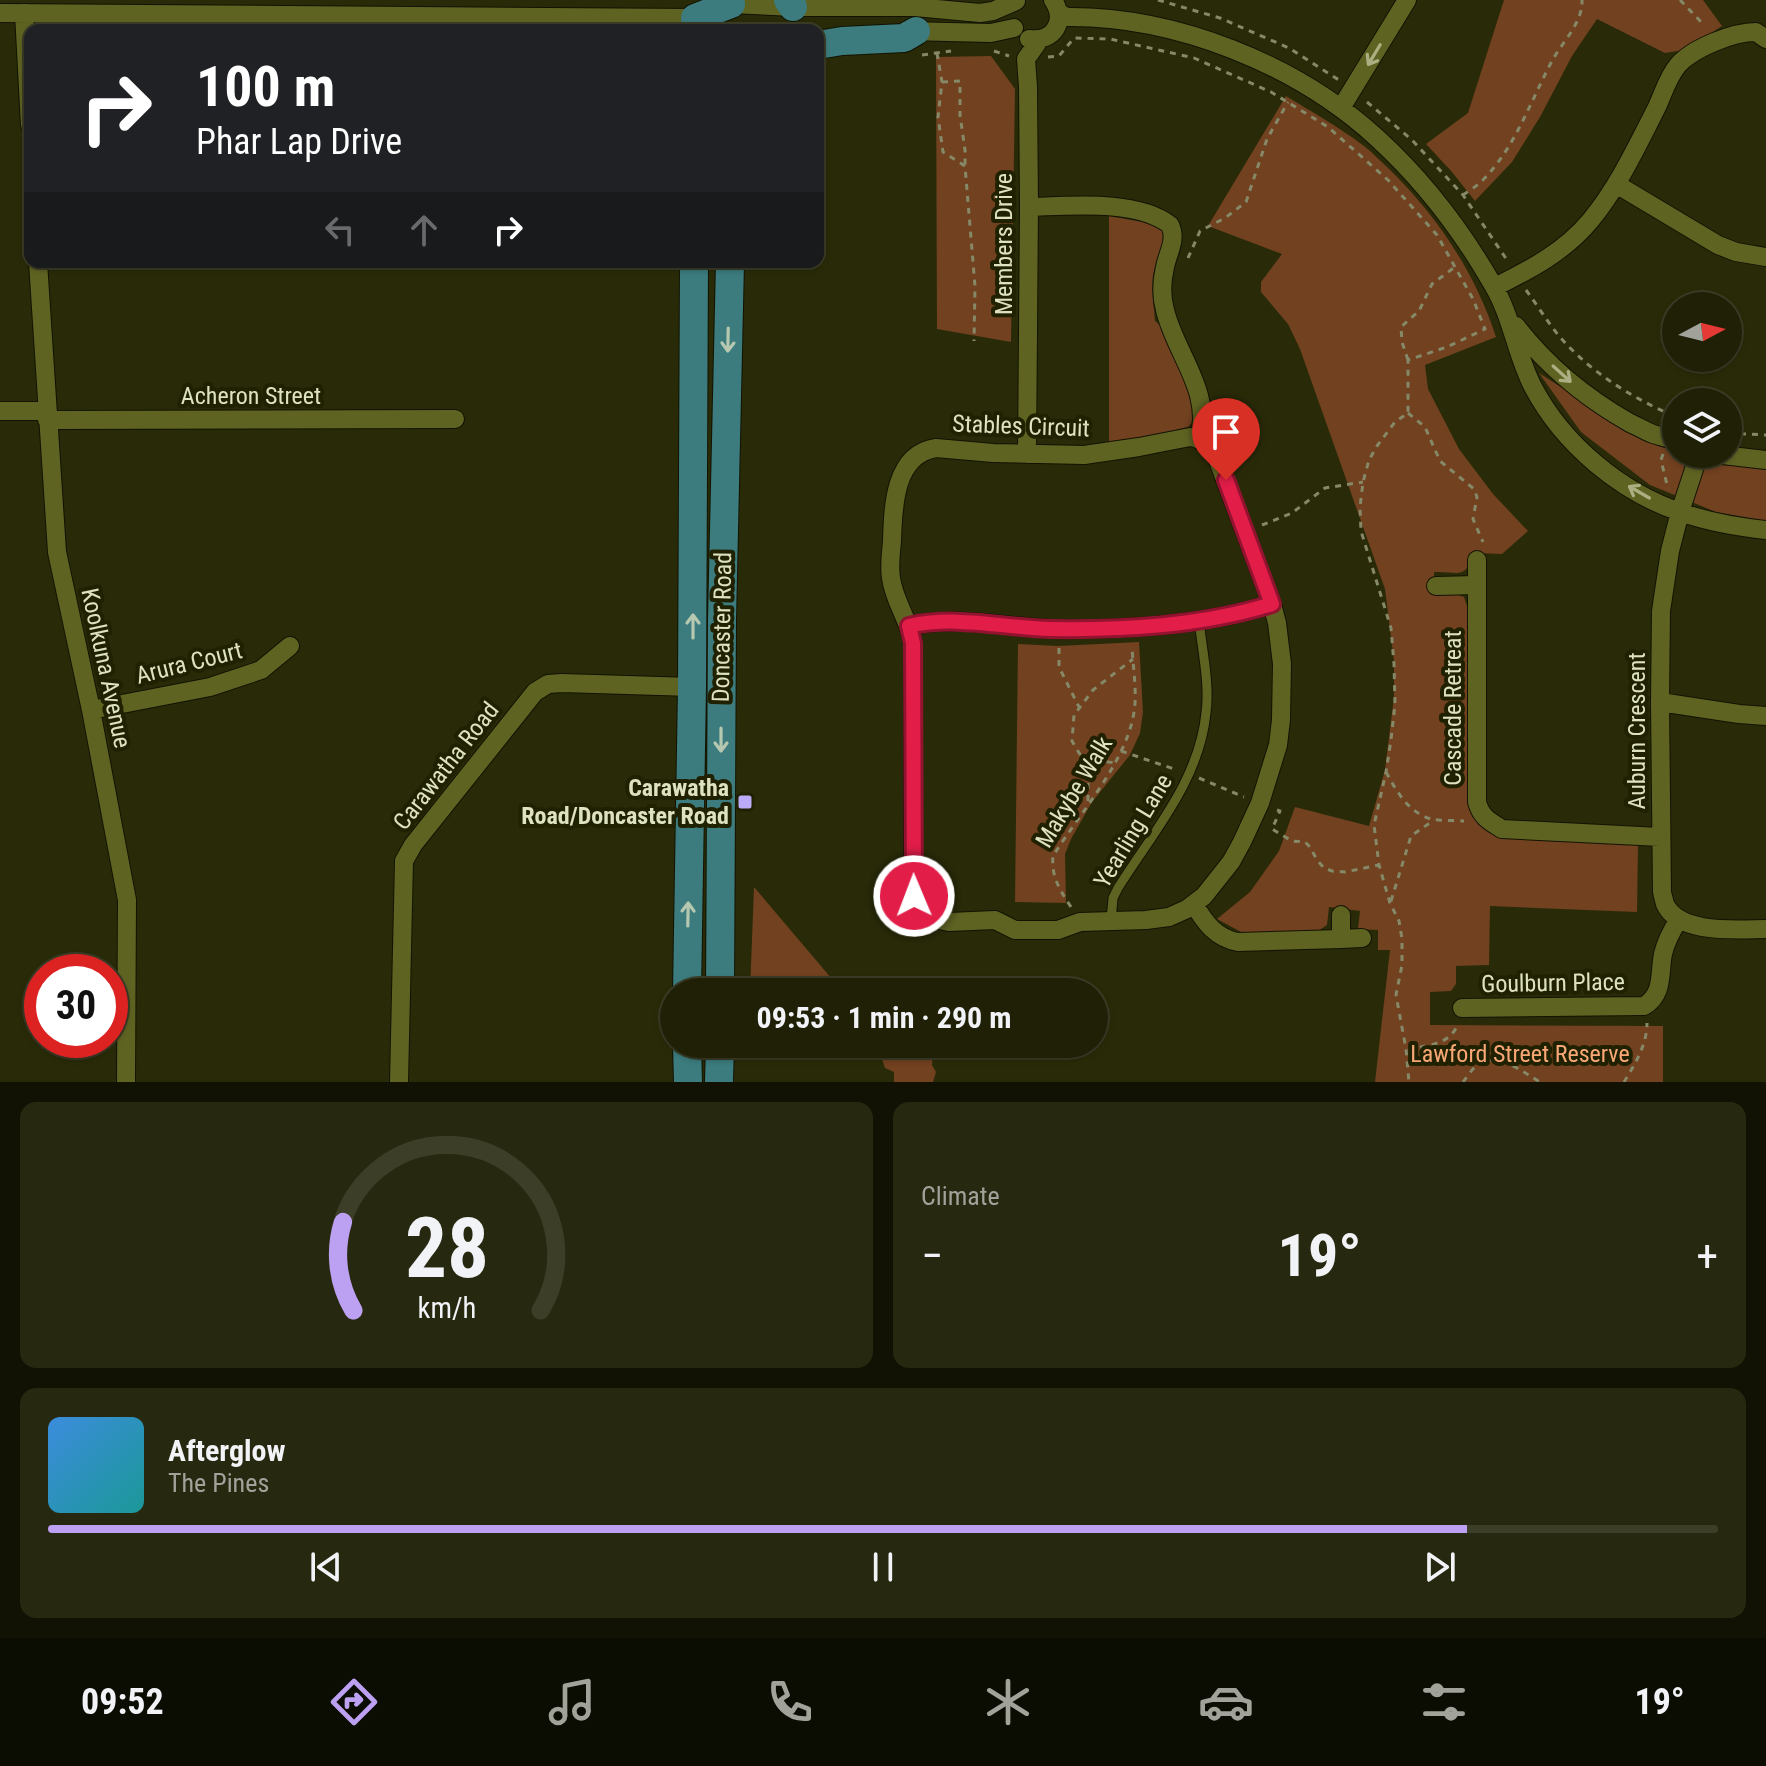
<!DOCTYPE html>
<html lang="en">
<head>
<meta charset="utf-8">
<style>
	body { margin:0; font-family:"Roboto Condensed",sans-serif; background:#272810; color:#f1f3f6; height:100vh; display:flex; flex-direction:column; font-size:30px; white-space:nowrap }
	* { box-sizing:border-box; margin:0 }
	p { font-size:26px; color:#a1a39b }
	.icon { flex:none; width:44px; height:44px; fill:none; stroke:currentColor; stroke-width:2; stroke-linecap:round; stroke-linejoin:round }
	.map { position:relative; height:1082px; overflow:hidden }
	.panel { display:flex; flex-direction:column; gap:20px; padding:20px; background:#111203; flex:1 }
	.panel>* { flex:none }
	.banner { position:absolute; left:24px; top:24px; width:800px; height:244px; border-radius:16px; box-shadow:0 2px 6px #0004,0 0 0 2px #3c3e28; background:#202124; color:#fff; overflow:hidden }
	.needle { width:52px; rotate:83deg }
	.tools { position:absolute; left:1662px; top:292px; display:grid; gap:16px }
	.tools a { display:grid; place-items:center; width:80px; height:80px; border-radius:50%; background:#1f2006; box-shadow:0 2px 6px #0004,0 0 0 2px #3c3e28; font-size:40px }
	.speed { position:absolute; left:24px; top:954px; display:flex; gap:16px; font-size:40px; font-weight:700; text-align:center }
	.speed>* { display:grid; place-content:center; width:104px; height:104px; border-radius:50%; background:#1f2006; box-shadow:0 2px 6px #0004,0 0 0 2px #3c3e28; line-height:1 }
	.speed .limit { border:12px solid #d22; background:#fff; color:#111 }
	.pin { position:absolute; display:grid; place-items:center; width:68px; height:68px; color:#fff; margin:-82px -34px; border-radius:50% 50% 50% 0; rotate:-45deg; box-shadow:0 0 8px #0007 }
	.pin .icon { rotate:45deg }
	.me { position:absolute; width:88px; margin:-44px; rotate:359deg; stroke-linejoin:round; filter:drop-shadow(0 0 6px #0008) }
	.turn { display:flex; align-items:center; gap:28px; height:168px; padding:0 40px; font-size:36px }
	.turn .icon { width:104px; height:104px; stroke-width:2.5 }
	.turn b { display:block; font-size:56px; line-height:68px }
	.lanes { display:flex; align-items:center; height:76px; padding:0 40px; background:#0003; justify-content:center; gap:40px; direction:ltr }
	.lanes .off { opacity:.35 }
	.big { font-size:60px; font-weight:700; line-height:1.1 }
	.panel .tile { flex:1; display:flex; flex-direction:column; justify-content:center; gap:12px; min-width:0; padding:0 28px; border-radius:16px; background:#272810 }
	.panel .dial { align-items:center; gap:0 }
	.dial svg { height:208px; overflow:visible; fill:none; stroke:#3c3e28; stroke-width:7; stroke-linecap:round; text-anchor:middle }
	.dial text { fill:#f1f3f6; stroke:none }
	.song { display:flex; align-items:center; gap:24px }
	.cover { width:96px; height:96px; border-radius:12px; background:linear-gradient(135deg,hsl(210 70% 55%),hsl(180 70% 35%)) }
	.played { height:8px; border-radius:4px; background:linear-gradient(90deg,#bca0f2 85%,#3c3e28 85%) }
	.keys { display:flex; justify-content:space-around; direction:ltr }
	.heat { display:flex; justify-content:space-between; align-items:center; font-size:44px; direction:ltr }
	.panel .tiles { flex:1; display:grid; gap:20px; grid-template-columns:1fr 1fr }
	.tile:last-child { grid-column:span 2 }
	.trip { position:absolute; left:660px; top:978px; width:448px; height:80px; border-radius:40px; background:#1f2006; box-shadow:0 2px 6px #0004,0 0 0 2px #3c3e28; font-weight:700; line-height:80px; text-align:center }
	.tab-bar { display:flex; height:128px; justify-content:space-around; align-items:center; background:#0c0d02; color:#a1a39b }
	.tab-bar .icon { width:56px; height:56px }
	.tab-bar .on { color:#bca0f2 }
	.tab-bar b { font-size:36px; color:#f1f3f6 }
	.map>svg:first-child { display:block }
	.green { fill:#714120 }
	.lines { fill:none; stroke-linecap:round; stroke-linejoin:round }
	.service-casing { stroke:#121302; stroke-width:11 }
	.minor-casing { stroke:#121302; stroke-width:20 }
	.primary-casing { stroke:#121302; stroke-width:30 }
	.path { stroke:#868967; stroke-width:3; stroke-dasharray:6 6; stroke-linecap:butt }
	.service { stroke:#5f6322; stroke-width:9 }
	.minor { stroke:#5f6322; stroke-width:18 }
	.primary { stroke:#3c7c7e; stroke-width:28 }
	.oneway { stroke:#abaf81 }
	.oneway2 { stroke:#b6c8b0 }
	.route-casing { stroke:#92132f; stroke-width:20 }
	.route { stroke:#e11d48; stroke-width:14 }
	.poi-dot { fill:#baaaf7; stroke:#202100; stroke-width:3 }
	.labels { text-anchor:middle; stroke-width:8; stroke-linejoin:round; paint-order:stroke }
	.street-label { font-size:24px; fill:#dee2c1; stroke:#202100 }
	.poi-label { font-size:24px; font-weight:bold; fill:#dee2c1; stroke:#202100; text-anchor:end }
	.park-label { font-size:24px; fill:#f9a875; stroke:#202100 }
</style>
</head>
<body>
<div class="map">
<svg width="1766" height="1082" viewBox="0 0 1766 1082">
	<rect width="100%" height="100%" fill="#292b08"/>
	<path class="green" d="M1504,0H1703L1722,26L1684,50L1665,53L1597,19L1572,56L1540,117L1512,162L1475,201L1452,172L1426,144L1468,113Z
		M991,56L1015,89L1011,342L937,329L936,57Z
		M1286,96C1312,112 1339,127 1364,146C1372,152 1379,160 1387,167C1436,214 1475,272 1496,337L1425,365L1428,389L1459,449L1493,494L1528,531L1502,554L1475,553C1464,581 1459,571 1434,572V594H1456L1464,597L1467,606L1468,803C1475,822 1483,827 1500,836L1638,845L1637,912L1490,906L1489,965L1456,966V984L1451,991L1430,992V1025L1663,1026V1082H1375L1390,950H1378V930L1358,929L1360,911L1329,907L1327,925L1315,933H1243L1217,919L1250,892L1279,851L1295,807L1369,826L1385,770L1394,697V661L1385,589L1300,349L1288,324L1261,292V282L1282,254L1208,226Z
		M1109,216L1154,224L1164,231C1163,248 1156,259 1153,275C1151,290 1154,306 1155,321L1166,330L1191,391L1197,417L1188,427L1109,446Z
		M1539,373L1645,441L1676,452V454H1681L1712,465L1766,466V521L1716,512L1650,485L1581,432Z
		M1139,642L1143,712L1140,733L1130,755L1092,802L1071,839L1065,854L1066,903L1015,902L1018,644L1058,646Z
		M754,887L843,992H750Z
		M883,1044H922L933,1055L932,1065L936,1072L933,1082H894V1072L885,1068L879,1050Z"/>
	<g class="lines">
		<defs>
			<path id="service" d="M1111,921L1113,898L1118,888C1153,832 1199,781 1206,713C1210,683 1202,650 1199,620"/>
			<path id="minor" d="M731,4L793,7H915L980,13L993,11L1016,1
				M0,13L695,18
				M24,13L30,125
				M1059,13L1067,17C1176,16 1296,64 1377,138C1423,180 1462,231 1493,285C1512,317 1516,354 1533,387C1563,444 1621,493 1683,513C1709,522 1738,527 1766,530
				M906,31L991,33L1014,28
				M1029,39C1054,42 1067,21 1053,0
				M1341,108L1407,0
				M1616,184L1718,245L1736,252L1766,257
				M1029,207C1069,206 1137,199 1170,225C1177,240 1168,252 1165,267C1162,280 1161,296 1165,310C1175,353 1213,392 1199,439
				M38,262L57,552L91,710L127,900L126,1082
				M1495,287C1531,269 1564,252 1590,221C1618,187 1636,148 1656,109C1663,95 1667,78 1678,65C1693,48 1733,32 1756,32L1766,39
				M1516,326C1547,366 1586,398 1630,423C1637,426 1645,431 1653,434C1661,437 1668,437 1676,442
				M0,411H47
				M47,420L455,419
				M1190,437C1203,438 1210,448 1217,458L1272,604L1277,623L1282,664L1281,720L1278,745L1260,803L1242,842L1231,862L1204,896L1187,909L1169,917L1146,920L1080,922L1058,930H1015L995,920L949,922L935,919L925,915L918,907L913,888V643C909,620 894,601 891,578C889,566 891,553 892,541C893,508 894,454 936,448L993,453L1084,455L1139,447Z
				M1027,454L1029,207L1028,87L1026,59L1040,39
				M1699,454L1680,512L1670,551L1661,611L1660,702L1662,892C1662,893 1665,904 1665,904C1679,935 1738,929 1766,929
				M1714,454L1766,460
				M1477,560V802C1481,817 1489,821 1502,829L1660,837
				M1436,586L1477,585
				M909,626C956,615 1005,627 1051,629C1124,630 1202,626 1272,604
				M1660,702L1739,714L1766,716
				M91,710L210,687L261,670L290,646
				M1194,904C1205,923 1216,938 1238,942L1341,939V915
				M1341,939L1362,938
				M1462,1008L1644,1006C1664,994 1659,974 1663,954C1666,941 1672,930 1679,919
				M399,1082L404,861L413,845L535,692L548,684L562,683L692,687"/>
			<path id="primary" d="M788,0L793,7
				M695,18L731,4
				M818,45L842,41L904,38L916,31
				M687,992L692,687L694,262
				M720,992L722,620L730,262
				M687,1044L688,1082
				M719,1082L720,1044"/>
		</defs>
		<use href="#service" class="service-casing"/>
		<use href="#minor" class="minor-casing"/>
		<use href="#primary" class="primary-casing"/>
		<path class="path" d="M1158,0L1220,18L1289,48L1339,80
			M1680,0L1705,26
			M994,51L1009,56
			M937,53L942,82L938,117L943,152L965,166L975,286L974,341
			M922,55L951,51
			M1048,57L1059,56L1074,38L1110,39L1194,58L1271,92L1328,127L1388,180L1437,235L1473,299L1485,329L1447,347L1408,360V413L1395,422L1377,446L1369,460L1363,482L1360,507L1361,531L1391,628L1394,664L1395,704L1391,740L1386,772L1374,825L1379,865L1390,903L1399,921L1402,939V965L1396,995L1406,1049L1409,1082
			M942,82L960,81V115L965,150V166
			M1367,102L1412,140L1463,195L1507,260
			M1463,195C1469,191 1477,186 1483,180C1516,146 1530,102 1552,61C1562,42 1583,23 1582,0
			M1188,258L1200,231L1225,218L1246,202L1267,139L1288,102
			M1526,290C1537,305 1547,321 1559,336C1590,372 1632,398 1676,417
			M1408,360L1402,342L1401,327L1419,311L1432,284L1455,267
			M1408,413L1425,427L1440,461L1474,489L1477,497L1473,519L1483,542
			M1728,433L1766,435
			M1663,454L1661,460L1668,489
			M1262,525L1292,513L1325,488L1363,482
			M1059,648V667L1079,707
			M1121,751L1177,770
			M1083,758L1115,763
			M1386,772C1397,792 1408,812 1431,819C1439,821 1456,820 1464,821
			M1199,778L1244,797
			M1088,801V768L1072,741L1074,715L1093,690L1133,659
			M1277,810L1280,811L1272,829L1292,841L1305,842L1310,847L1317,860L1324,868L1332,871L1345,872L1379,865
			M1391,901L1411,836L1434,820
			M1071,907C1060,890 1051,877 1053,856C1081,811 1132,756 1135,703C1136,685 1133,665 1132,647
			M1408,1049C1427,1046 1452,1044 1458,1023
			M1463,1082C1468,1076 1473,1067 1480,1063C1499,1052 1524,1073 1540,1082
			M1624,1082C1635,1064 1647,1045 1647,1023"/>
		<use href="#service" class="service"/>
		<use href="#minor" class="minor"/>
		<use href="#primary" class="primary"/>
	</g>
	<defs><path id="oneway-shaft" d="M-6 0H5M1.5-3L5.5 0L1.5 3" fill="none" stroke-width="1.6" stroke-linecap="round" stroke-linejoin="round" transform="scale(2)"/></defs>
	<g class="oneway">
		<use href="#oneway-shaft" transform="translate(1374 55) rotate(121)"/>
		<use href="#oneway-shaft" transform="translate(1562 374) rotate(42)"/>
		<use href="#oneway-shaft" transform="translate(1639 492) rotate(-150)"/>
	</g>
	<g class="oneway2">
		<use href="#oneway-shaft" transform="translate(728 340) rotate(91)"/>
		<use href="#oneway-shaft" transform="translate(693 626) rotate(-90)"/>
		<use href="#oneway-shaft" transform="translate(721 740) rotate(90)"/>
		<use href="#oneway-shaft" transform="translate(688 914) rotate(-89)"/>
	</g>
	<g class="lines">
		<defs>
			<path id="route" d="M914,896L913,643L909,626C956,615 1004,628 1051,629C1124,630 1202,626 1272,604L1226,480"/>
		</defs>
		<use href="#route" class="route-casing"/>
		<use href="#route" class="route"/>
	</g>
	<rect class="poi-dot" x="737" y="794" width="16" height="16" rx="4"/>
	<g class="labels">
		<g class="street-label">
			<text transform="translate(1004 244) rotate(-90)" y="8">Members Drive</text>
			<text x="251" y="404">Acheron Street</text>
			<text transform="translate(1021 426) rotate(2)" y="8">Stables Circuit</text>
			<text transform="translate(722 627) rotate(-89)" y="8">Doncaster Road</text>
			<text transform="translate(189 663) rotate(-14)" y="8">Arura Court</text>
			<text transform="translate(106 668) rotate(78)" y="8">Koolkuna Avenue</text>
			<text transform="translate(1453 708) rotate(-90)" y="8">Cascade Retreat</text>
			<text transform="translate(1637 731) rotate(-90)" y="8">Auburn Crescent</text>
			<text transform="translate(446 766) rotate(-52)" y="8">Carawatha Road</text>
			<text transform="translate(1074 792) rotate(-59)" y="8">Makybe Walk</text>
			<text transform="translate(1133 831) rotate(-59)" y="8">Yearling Lane</text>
			<text transform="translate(1553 983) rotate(-1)" y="8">Goulburn Place</text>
		</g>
		<g class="poi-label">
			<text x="729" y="796">Carawatha<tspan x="729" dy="28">Road/Doncaster Road</tspan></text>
		</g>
		<g class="park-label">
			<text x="1520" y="1062">Lawford Street Reserve</text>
		</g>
	</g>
</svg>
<div class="tools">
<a><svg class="needle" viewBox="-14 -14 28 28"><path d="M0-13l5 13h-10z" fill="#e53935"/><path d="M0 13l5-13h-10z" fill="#a1a39b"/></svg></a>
<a><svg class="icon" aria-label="layers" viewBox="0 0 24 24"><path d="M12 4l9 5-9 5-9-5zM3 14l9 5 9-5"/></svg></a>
</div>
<div class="speed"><div class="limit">30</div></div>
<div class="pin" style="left:1226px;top:480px;background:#d93025"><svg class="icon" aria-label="arrive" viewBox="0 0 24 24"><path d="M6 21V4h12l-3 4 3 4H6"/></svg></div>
<svg class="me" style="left:914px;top:896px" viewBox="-20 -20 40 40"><circle r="17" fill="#e11d48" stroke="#fff" stroke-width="3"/><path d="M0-11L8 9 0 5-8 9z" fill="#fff"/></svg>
<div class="trip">09:53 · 1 min · 290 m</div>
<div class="banner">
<div class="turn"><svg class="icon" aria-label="right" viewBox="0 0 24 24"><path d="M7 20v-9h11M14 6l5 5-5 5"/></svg><div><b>100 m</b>Phar Lap Drive</div></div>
<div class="lanes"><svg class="icon off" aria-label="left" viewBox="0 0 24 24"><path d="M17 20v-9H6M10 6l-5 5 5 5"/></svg><svg class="icon off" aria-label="ahead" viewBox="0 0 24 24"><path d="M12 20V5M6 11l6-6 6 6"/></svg><svg class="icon" aria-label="right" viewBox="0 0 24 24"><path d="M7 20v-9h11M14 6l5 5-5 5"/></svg></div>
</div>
</div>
<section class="panel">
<div class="tiles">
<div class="tile dial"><svg viewBox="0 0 100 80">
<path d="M14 69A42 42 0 1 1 86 69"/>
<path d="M14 69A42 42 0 0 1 10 35" stroke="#bca0f2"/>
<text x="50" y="56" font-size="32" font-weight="700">28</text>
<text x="50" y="72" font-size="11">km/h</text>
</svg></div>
<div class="tile"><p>Climate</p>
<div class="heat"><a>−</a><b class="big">19°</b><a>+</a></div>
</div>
<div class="tile">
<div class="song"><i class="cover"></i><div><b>Afterglow</b><p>The Pines</p></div></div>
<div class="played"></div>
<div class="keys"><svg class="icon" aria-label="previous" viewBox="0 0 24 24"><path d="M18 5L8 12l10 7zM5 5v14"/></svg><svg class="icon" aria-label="pause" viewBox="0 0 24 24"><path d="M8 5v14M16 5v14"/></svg><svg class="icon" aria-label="next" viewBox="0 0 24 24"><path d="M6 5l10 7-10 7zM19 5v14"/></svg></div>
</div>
</div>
</section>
<nav class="tab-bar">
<b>09:52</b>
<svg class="icon on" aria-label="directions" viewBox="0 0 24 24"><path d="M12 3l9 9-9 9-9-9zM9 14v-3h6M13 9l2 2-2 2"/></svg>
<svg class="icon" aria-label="music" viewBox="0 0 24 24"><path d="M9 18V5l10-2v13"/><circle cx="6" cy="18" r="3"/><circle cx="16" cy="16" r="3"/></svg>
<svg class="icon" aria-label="phone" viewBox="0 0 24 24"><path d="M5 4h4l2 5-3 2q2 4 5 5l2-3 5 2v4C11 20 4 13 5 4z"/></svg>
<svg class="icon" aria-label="climate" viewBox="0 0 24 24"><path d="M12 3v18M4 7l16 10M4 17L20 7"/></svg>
<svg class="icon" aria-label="car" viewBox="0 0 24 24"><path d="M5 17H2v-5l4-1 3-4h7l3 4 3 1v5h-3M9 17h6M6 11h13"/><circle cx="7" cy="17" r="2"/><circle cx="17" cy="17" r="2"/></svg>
<svg class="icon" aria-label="filters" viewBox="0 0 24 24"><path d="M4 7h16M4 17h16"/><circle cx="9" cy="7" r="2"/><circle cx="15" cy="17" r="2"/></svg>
<b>19°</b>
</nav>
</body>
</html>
